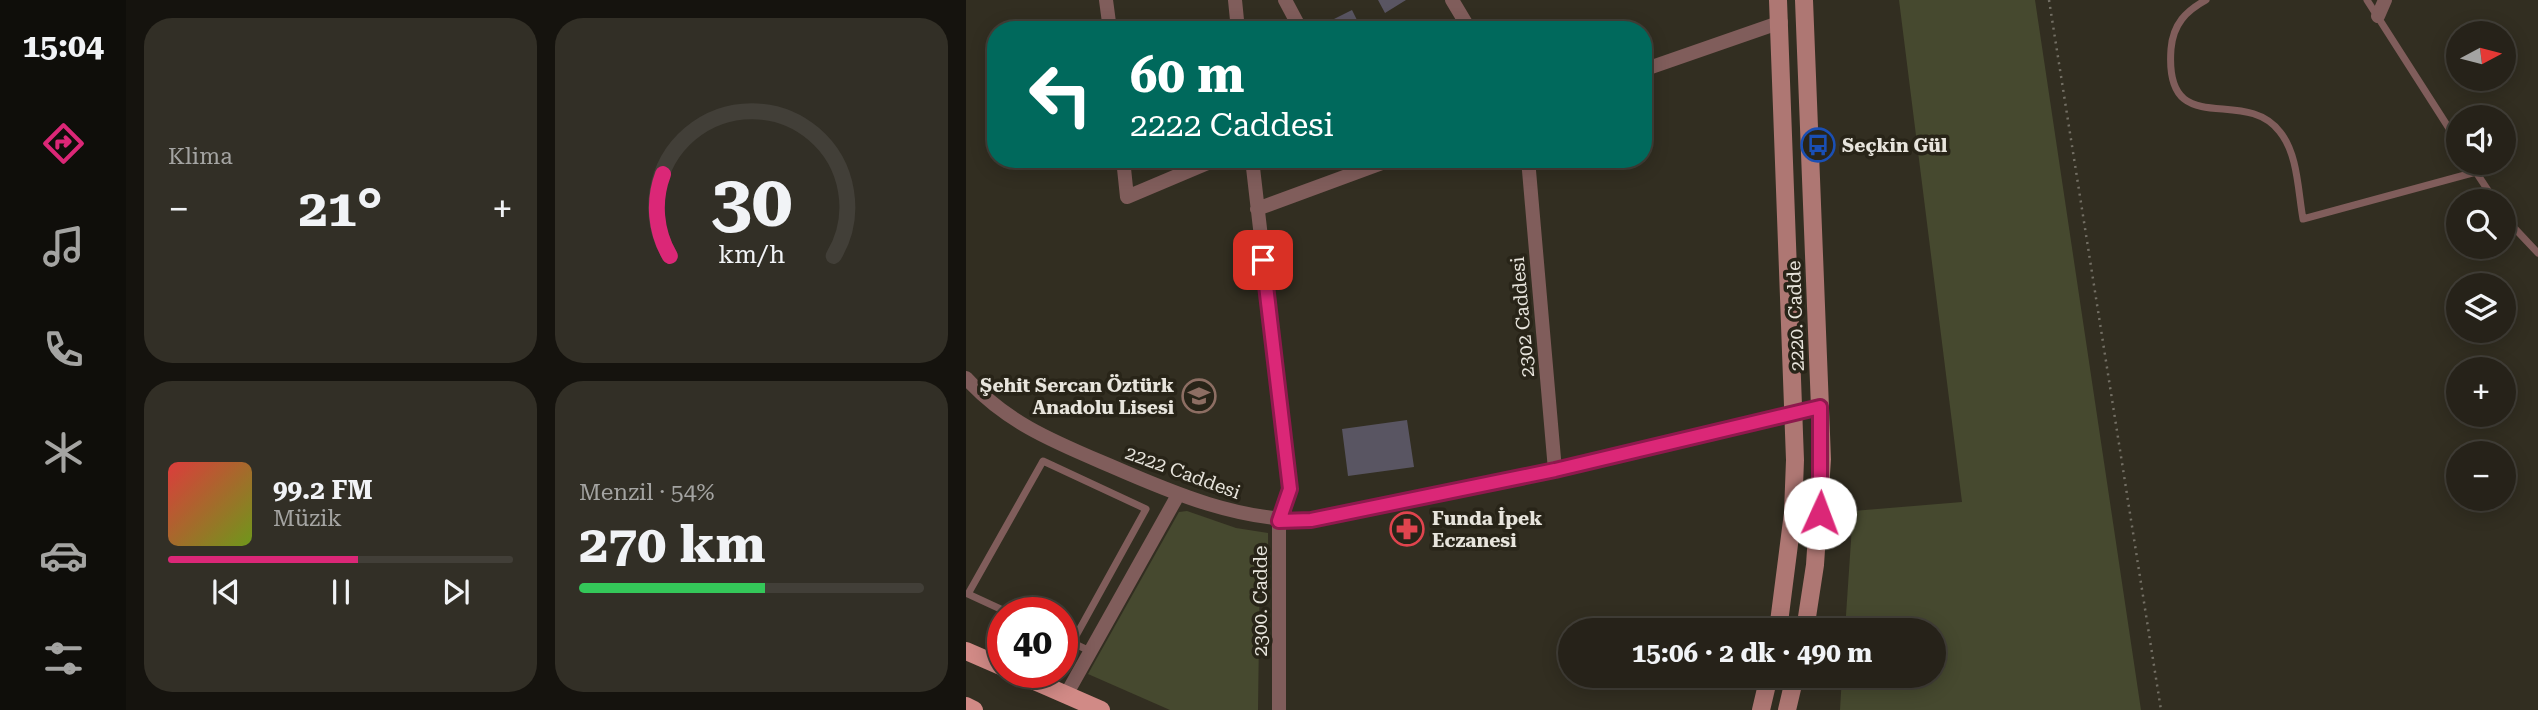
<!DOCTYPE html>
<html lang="tr">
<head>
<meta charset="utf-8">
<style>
	body { margin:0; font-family:"Roboto Serif",serif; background:#322f26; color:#f1f3f6; height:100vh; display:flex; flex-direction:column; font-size:26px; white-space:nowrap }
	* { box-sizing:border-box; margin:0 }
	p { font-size:23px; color:#a4a4a2 }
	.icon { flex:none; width:38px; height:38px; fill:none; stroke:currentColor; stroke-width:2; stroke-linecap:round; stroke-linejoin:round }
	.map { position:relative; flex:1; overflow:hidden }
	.side { display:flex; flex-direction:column; gap:18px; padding:18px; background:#15130e; width:840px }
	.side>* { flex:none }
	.banner { position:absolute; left:21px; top:21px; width:665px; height:147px; border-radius:28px; box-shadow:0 4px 18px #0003,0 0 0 2px #423f38; background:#00695c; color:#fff; overflow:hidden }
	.needle { width:46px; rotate:83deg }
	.controls { position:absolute; left:1480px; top:21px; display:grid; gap:14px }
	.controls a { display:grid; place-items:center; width:70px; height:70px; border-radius:50%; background:#262219; box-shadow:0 4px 18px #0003,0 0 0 2px #423f38; font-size:35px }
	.speed { position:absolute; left:21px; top:597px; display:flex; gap:14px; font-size:35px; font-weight:700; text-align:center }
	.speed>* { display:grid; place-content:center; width:91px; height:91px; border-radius:50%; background:#262219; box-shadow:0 4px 18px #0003,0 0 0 2px #423f38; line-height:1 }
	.speed .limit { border:10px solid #d22; background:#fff; color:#111 }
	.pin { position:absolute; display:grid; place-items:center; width:60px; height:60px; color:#fff; margin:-30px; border-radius:14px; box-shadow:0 4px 10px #0006 }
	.me { position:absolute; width:77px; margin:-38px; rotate:2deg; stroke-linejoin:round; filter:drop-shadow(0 0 5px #0008) }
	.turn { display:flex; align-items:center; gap:24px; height:147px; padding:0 28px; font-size:32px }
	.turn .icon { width:91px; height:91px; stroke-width:2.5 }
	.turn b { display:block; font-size:49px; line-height:60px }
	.big { font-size:52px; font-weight:700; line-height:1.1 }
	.side .card { flex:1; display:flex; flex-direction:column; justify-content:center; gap:10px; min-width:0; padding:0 24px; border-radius:28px; background:#322f26 }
	.side .dial { align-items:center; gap:0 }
	.dial svg { height:182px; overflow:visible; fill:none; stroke:#423f38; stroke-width:7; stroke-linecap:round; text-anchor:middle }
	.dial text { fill:#f1f3f6; stroke:none }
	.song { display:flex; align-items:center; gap:21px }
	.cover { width:84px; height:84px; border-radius:10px; background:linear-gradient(135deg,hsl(0 70% 55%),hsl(80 70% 35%)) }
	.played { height:7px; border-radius:4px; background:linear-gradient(90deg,#db2777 55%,#423f38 55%) }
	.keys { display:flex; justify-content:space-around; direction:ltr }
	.heat { display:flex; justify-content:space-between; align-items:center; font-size:38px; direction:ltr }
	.charge { height:10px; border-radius:5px; background:linear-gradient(90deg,#34c759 54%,#423f38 0) }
	.side .tiles { flex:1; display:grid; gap:18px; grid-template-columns:repeat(2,1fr) }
	.trip { position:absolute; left:592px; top:618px; width:388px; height:70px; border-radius:35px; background:#262219; box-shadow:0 4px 18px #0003,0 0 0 2px #423f38; font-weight:700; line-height:70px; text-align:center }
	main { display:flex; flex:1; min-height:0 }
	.tabs { display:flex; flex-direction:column; width:126px; justify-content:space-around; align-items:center; background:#0f0e0a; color:#a4a4a2 }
	.tabs .icon { width:49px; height:49px }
	.tabs .active { color:#db2777 }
	.tabs b { font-size:32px; color:#f1f3f6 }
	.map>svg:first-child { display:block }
	.green { fill:#46492f }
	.building { fill:#595562 }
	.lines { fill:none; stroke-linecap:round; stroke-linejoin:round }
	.path { stroke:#736f64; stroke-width:2.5; stroke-dasharray:2 5; stroke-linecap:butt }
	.lane { stroke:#805d5b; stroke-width:7 }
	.street { stroke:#805d5b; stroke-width:14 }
	.secondary { stroke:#ae7773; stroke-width:18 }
	.primary { stroke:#d18a86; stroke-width:18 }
	.route-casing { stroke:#8e194d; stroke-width:18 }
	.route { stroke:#db2777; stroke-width:12 }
	.labels { text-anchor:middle; stroke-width:7; stroke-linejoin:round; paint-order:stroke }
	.poi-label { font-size:19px; font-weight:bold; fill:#e7e4dc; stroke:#282418; text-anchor:start }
	.street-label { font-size:19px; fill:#e7e4dc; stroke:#282418 }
</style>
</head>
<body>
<main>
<nav class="tabs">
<b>15:04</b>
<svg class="icon active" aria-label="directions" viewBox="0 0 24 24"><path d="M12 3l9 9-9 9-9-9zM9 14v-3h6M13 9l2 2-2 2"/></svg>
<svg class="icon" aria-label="music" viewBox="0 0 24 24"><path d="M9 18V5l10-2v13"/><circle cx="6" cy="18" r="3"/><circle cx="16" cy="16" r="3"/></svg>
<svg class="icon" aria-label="phone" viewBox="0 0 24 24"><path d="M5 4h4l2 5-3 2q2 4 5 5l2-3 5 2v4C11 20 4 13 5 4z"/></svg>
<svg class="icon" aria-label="climate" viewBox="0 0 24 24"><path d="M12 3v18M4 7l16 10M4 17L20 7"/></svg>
<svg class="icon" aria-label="car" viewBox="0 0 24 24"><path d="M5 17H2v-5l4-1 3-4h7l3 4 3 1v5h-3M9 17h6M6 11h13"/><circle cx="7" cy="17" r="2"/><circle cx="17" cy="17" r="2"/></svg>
<svg class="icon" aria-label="filters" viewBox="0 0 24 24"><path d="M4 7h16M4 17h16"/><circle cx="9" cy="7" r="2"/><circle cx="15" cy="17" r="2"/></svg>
</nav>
<section class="side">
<div class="tiles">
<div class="card"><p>Klima</p>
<div class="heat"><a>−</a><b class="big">21°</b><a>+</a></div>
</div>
<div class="card dial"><svg viewBox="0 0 100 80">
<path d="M14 69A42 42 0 1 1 86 69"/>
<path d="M14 69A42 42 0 0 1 11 33" stroke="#db2777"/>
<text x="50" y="56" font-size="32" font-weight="700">30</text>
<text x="50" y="72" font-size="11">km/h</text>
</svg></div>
<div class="card">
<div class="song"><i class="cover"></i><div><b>99.2 FM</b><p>Müzik</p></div></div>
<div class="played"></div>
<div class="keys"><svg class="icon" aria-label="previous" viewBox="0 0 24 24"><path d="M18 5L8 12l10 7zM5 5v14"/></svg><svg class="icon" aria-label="pause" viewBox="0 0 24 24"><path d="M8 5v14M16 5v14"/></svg><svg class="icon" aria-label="next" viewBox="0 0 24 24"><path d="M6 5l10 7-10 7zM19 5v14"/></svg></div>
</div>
<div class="card"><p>Menzil · 54%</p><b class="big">270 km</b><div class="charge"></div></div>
</div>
</section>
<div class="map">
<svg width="1572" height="710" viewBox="0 0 1572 710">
	<rect width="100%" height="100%" fill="#322e21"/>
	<path class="green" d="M933,0H1069L1175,710H874L876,676H968V630H879L887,511L996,502Z
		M221,511L270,528L302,533V557L294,559L292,710H204L122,674L213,512Z"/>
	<path class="building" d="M412,0H440L419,13Z
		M386,10L396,30H346Z
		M441,420L448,467L382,476L376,429Z"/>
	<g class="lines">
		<path class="path" d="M1083,0L1195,710"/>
		<path class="lane" d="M1240,0C1220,11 1207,24 1205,49C1198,143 1278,84 1314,132C1332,154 1332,192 1337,219L1510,172
			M1401,0L1493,144
			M1504,163L1529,201
			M1538,217L1572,253
			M41,612L2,594L77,461L180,509L106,643
			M96,638L124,651"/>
		<path class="street" d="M140,0L144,30
			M269,0L272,30
			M319,0L335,30
			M486,0L504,30
			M1412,16L1419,0
			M677,70L815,22
			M157,159L161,197L251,159
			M286,159L324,489L313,521V710
			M562,159L589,470
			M291,209L427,159
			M0,378C40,423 91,443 145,466C209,494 273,521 345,520L589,470L854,407
			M100,695L212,495"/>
		<path class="secondary" d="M838,0L856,459L849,565L839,630
			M812,630L827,513L829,460L812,0
			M795,710L803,676
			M821,710L829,676"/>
		<path class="primary" d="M0,651L37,667
			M48,672L135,710
			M0,706L8,710"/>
	</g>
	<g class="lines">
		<defs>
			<path id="route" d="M297,260L324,489L313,521L345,520L589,470L854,407V513"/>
		</defs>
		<use href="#route" class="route-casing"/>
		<use href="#route" class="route"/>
	</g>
	<defs>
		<symbol id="bus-ring" viewBox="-11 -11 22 22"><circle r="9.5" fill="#282418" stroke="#1a4fb4" stroke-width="1.5"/><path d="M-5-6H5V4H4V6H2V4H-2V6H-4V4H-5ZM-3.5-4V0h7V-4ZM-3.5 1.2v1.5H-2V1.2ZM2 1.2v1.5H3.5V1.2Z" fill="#1a4fb4"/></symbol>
		<symbol id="school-ring" viewBox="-11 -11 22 22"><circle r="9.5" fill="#282418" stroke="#8d6e63" stroke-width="1.5"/><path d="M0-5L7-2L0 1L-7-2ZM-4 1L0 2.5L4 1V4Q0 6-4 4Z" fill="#8d6e63"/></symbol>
		<symbol id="pharmacy-ring" viewBox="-11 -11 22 22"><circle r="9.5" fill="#282418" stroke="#e0444e" stroke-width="1.5"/><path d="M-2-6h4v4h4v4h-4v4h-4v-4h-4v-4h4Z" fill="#e0444e"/></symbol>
	</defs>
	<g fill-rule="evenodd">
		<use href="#bus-ring" x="833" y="126" width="38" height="38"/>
		<use href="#school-ring" x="214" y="377" width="38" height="38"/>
		<use href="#pharmacy-ring" x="422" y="510" width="38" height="38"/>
	</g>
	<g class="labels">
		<g class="poi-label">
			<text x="876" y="152">Seçkin Gül</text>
			<text x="208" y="392" text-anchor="end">Şehit Sercan Öztürk<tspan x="208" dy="22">Anadolu Lisesi</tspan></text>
			<text x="466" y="525">Funda İpek<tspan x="466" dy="22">Eczanesi</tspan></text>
		</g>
		<g class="street-label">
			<text transform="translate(829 316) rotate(-92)" y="7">2220. Cadde</text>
			<text transform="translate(556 317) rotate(-95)" y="7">2302 Caddesi</text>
			<text transform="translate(217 472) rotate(20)" y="7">2222 Caddesi</text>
			<text transform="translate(294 601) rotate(-90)" y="7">2300. Cadde</text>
		</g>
	</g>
</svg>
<div class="controls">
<a><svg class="needle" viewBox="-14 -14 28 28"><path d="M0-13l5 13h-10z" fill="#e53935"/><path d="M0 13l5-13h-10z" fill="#a4a4a2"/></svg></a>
<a><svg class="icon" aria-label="sound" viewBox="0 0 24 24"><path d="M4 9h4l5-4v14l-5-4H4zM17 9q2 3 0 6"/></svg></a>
<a><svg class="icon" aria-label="search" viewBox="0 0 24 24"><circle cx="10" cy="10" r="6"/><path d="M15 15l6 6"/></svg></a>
<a><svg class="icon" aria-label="layers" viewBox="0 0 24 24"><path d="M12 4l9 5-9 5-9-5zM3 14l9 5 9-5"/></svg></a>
<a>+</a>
<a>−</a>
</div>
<div class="speed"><div class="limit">40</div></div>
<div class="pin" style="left:297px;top:260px;background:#d93025"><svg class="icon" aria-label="arrive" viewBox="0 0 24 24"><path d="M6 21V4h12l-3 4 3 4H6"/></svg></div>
<svg class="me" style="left:854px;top:513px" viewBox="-20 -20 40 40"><circle r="19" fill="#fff"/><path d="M0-13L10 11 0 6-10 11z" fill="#db2777"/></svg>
<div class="trip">15:06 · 2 dk · 490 m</div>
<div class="banner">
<div class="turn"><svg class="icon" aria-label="left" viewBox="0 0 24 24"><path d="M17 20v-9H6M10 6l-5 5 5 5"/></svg><div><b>60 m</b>2222 Caddesi</div></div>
</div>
</div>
</main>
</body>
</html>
